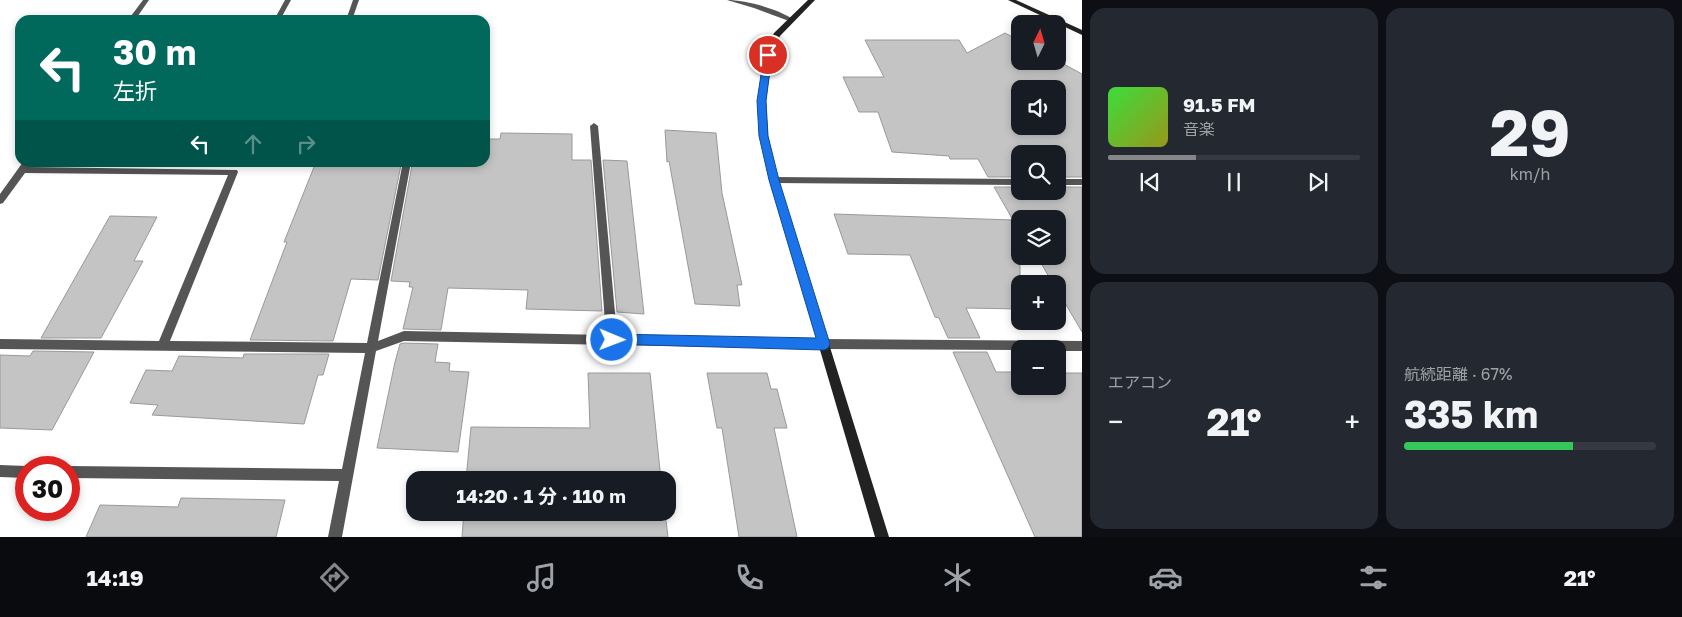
<!DOCTYPE html>
<html lang="ja">
<head>
<meta charset="utf-8">
<style>
	body { margin:0; font-family:"Golos Text","Noto Sans JP",sans-serif; background:#242831; color:#f1f3f6; height:100vh; display:flex; flex-direction:column; font-size:19px; white-space:nowrap }
	* { box-sizing:border-box; margin:0 }
	p { font-size:16px; color:#9ea1a6 }
	.icon { flex:none; width:28px; height:28px; fill:none; stroke:currentColor; stroke-width:2; stroke-linecap:round; stroke-linejoin:round }
	.map { position:relative; flex:1; overflow:hidden }
	.details { display:flex; flex-direction:column; gap:8px; padding:8px; background:#0d0f14; width:600px }
	.details>* { flex:none }
	.banner { position:absolute; left:15px; top:15px; width:475px; height:152px; border-radius:15px; box-shadow:0 2px 8px #0003; background:#00695c; color:#fff; overflow:hidden }
	.needle { width:32px; rotate:5deg }
	.tools { position:absolute; left:1011px; top:15px; display:grid; gap:10px }
	.tools a { display:grid; place-items:center; width:55px; height:55px; border-radius:10px; background:#171b24; box-shadow:0 2px 8px #0003; font-size:25px }
	.speed { position:absolute; left:15px; top:456px; display:flex; gap:10px; font-size:25px; font-weight:700; text-align:center }
	.speed>* { display:grid; place-content:center; width:65px; height:65px; border-radius:50%; background:#171b24; box-shadow:0 2px 8px #0003; line-height:1 }
	.speed .limit { border:8px solid #d22; background:#fff; color:#111 }
	.pin { position:absolute; display:grid; place-items:center; width:42px; height:42px; color:#fff; margin:-21px; border:2px solid #fff; border-radius:50%; box-shadow:0 1px 5px #0007 }
	.me { position:absolute; width:55px; margin:-28px; rotate:91deg; stroke-linejoin:round; filter:drop-shadow(0 0 4px #0008) }
	.turn { display:flex; align-items:center; gap:18px; height:105px; padding:0 15px; font-size:22px }
	.turn .icon { width:65px; height:65px; stroke-width:2.5 }
	.turn b { display:block; font-size:35px; line-height:42px }
	.lanes { display:flex; align-items:center; height:48px; padding:0 15px; background:#0003; justify-content:center; gap:25px; direction:ltr }
	.lanes .off { opacity:.35 }
	.big { font-size:38px; font-weight:700; line-height:1.1 }
	.details .tile { flex:1; display:flex; flex-direction:column; justify-content:center; gap:8px; min-width:0; padding:0 18px; border-radius:15px; background:#242831 }
	.details .dial { align-items:center; gap:0 }
	.dial b { font-size:65px; line-height:1 }
	.song { display:flex; align-items:center; gap:15px }
	.cover { width:60px; height:60px; border-radius:8px; background:linear-gradient(135deg,hsl(120 70% 55%),hsl(60 70% 35%)) }
	.played { height:5px; border-radius:2px; background:linear-gradient(90deg,#858687 35%,#363941 35%) }
	.keys { display:flex; justify-content:space-around; direction:ltr }
	.heat { display:flex; justify-content:space-between; align-items:center; font-size:28px; direction:ltr }
	.charge { height:8px; border-radius:4px; background:linear-gradient(90deg,#34c759 67%,#363941 0) }
	.details .tiles { flex:1; display:grid; gap:8px; grid-template-columns:repeat(2,1fr) }
	.trip { position:absolute; left:406px; top:471px; width:270px; height:50px; border-radius:15px; background:#171b24; box-shadow:0 2px 8px #0003; font-weight:700; line-height:50px; text-align:center }
	.dock { display:flex; height:80px; justify-content:space-around; align-items:center; background:#090b0e; color:#9ea1a6 }
	.dock .icon { width:35px; height:35px }
	.dock .active { color:#858687 }
	.dock b { font-size:22px; color:#f1f3f6 }
	main { display:flex; flex:1; min-height:0 }
	.map>svg:first-child { display:block }
	.building { fill:#c4c4c4; stroke:#999; fill-rule:evenodd }
	.lines { fill:none; stroke-linecap:round; stroke-linejoin:round }
	.street { fill:#555; fill-rule:evenodd }
	.secondary { fill:#222; fill-rule:evenodd }
	.route { fill:#1a73e8; stroke:#114b97 }
</style>
</head>
<body>
<main>
<div class="map">
<svg width="1082" height="537" viewBox="0 0 1082 537">
	<rect width="100%" height="100%" fill="#fff"/>
	<path class="building" d="M1005,33L1020,41V61H1058L1082,74V177H1058V154H1020V177H988L978,159H950L949,156L892,152L878,112H859L843,77H884L865,40H959L967,53ZM1020,89H1058V126H1020Z
		M665,130L716,133L722,193L742,285H737L740,306L695,304L669,161L667,162Z
		M501,133L572,134V160H591L602,311L526,309L528,290L448,288L441,330L403,329L413,287H409L410,282L391,281L412,165H426L427,162H485V139H500Z
		M603,160L627,161L644,314L617,312Z
		M316,162L401,165L378,280L351,279L333,341L250,340L287,242H284Z
		M994,187H1020V191H1058V187H1082V332L1058,291V284H1053L1037,256H1058V219H1020V309L966,308L980,338H948L939,318L935,317L910,255L848,254L834,214L1013,220Z
		M110,216L157,217L134,261H143L101,338H41Z
		M404,343L438,344L435,362L450,363L449,371L469,372L458,452L377,448L395,362L400,344Z
		M33,351L94,352L52,430L0,428V355L30,356Z
		M953,352H987L996,372H1020V386H1058V373H1082V537H1035Z
		M244,354H329L323,375H318L304,424L152,415L158,405L130,403L146,370L172,371L179,356L243,358Z
		M588,373H650L661,480H466L471,427L590,428Z
		M707,373H767L771,389H777L787,428H774L797,537H739L722,428H717Z
		M181,498L285,500L276,537H86L100,505L178,507Z
		M464,512H665L668,537H462Z"/>
	<g class="lines">
		<path class="street" d="M143,0H149L135,20H128Z
			M285,0H291L280,20H274Z
			M353,0H359L352,20H346Z
			M727,0C746,0 779,9 794,20L789,21L754,8Z
			M594,123L598,126L617,335L823,339L1082,341V351H1058V349H1020V350L823,349L404,341L376,351L342,537H328L339,481L69,478V468H65L69,466L342,469L365,353L0,349V339L159,341L228,175L25,173L3,203L0,204V194L23,162H32L29,167L237,170L238,172L170,341L367,343L403,162H411L378,341L404,331L606,335L590,126Z
			M774,177L1020,179V185L774,183L770,180Z
			M1058,179H1082V185H1058Z
			M0,465L26,466L30,468H26V478L0,477Z"/>
		<path class="secondary" d="M808,0H815L780,36L772,55L766,101L768,136L778,180L889,537H875L770,180L760,136L758,101L764,55L774,33Z
			M1008,0H1016L1082,30V35Z"/>
	</g>
	<path class="route" d="M768,53L772,55L766,101L768,136L779,180L830,344L828,348L824,350L608,344L606,340L608,336L612,334L816,338L769,180L759,136L757,101L764,55Z"/>
</svg>
<div class="tools">
<a><svg class="needle" viewBox="-14 -14 28 28"><path d="M0-13l5 13h-10z" fill="#e53935"/><path d="M0 13l5-13h-10z" fill="#9ea1a6"/></svg></a>
<a><svg class="icon" aria-label="sound" viewBox="0 0 24 24"><path d="M4 9h4l5-4v14l-5-4H4zM17 9q2 3 0 6"/></svg></a>
<a><svg class="icon" aria-label="search" viewBox="0 0 24 24"><circle cx="10" cy="10" r="6"/><path d="M15 15l6 6"/></svg></a>
<a><svg class="icon" aria-label="layers" viewBox="0 0 24 24"><path d="M12 4l9 5-9 5-9-5zM3 14l9 5 9-5"/></svg></a>
<a>+</a>
<a>−</a>
</div>
<div class="speed"><div class="limit">30</div></div>
<div class="pin" style="left:768px;top:55px;background:#d93025"><svg class="icon" aria-label="arrive" viewBox="0 0 24 24"><path d="M6 21V4h12l-3 4 3 4H6"/></svg></div>
<svg class="me" style="left:612px;top:340px" viewBox="-20 -20 40 40"><circle r="17" fill="#1a73e8" stroke="#fff" stroke-width="3"/><path d="M0-11L8 9 0 5-8 9z" fill="#fff"/></svg>
<div class="trip">14:20 · 1 分 · 110 m</div>
<div class="banner">
<div class="turn"><svg class="icon" aria-label="left" viewBox="0 0 24 24"><path d="M17 20v-9H6M10 6l-5 5 5 5"/></svg><div><b>30 m</b>左折</div></div>
<div class="lanes"><svg class="icon" aria-label="left" viewBox="0 0 24 24"><path d="M17 20v-9H6M10 6l-5 5 5 5"/></svg><svg class="icon off" aria-label="ahead" viewBox="0 0 24 24"><path d="M12 20V5M6 11l6-6 6 6"/></svg><svg class="icon off" aria-label="right" viewBox="0 0 24 24"><path d="M7 20v-9h11M14 6l5 5-5 5"/></svg></div>
</div>
</div>
<section class="details">
<div class="tiles">
<div class="tile">
<div class="song"><i class="cover"></i><div><b>91.5 FM</b><p>音楽</p></div></div>
<div class="played"></div>
<div class="keys"><svg class="icon" aria-label="previous" viewBox="0 0 24 24"><path d="M18 5L8 12l10 7zM5 5v14"/></svg><svg class="icon" aria-label="pause" viewBox="0 0 24 24"><path d="M8 5v14M16 5v14"/></svg><svg class="icon" aria-label="next" viewBox="0 0 24 24"><path d="M6 5l10 7-10 7zM19 5v14"/></svg></div>
</div>
<div class="tile dial"><b>29</b><p>km/h</p></div>
<div class="tile"><p>エアコン</p>
<div class="heat"><a>−</a><b class="big">21°</b><a>+</a></div>
</div>
<div class="tile"><p>航続距離 · 67%</p><b class="big">335 km</b><div class="charge"></div></div>
</div>
</section>
</main>
<nav class="dock">
<b>14:19</b>
<svg class="icon active" aria-label="directions" viewBox="0 0 24 24"><path d="M12 3l9 9-9 9-9-9zM9 14v-3h6M13 9l2 2-2 2"/></svg>
<svg class="icon" aria-label="music" viewBox="0 0 24 24"><path d="M9 18V5l10-2v13"/><circle cx="6" cy="18" r="3"/><circle cx="16" cy="16" r="3"/></svg>
<svg class="icon" aria-label="phone" viewBox="0 0 24 24"><path d="M5 4h4l2 5-3 2q2 4 5 5l2-3 5 2v4C11 20 4 13 5 4z"/></svg>
<svg class="icon" aria-label="climate" viewBox="0 0 24 24"><path d="M12 3v18M4 7l16 10M4 17L20 7"/></svg>
<svg class="icon" aria-label="car" viewBox="0 0 24 24"><path d="M5 17H2v-5l4-1 3-4h7l3 4 3 1v5h-3M9 17h6M6 11h13"/><circle cx="7" cy="17" r="2"/><circle cx="17" cy="17" r="2"/></svg>
<svg class="icon" aria-label="filters" viewBox="0 0 24 24"><path d="M4 7h16M4 17h16"/><circle cx="9" cy="7" r="2"/><circle cx="15" cy="17" r="2"/></svg>
<b>21°</b>
</nav>
</body>
</html>
